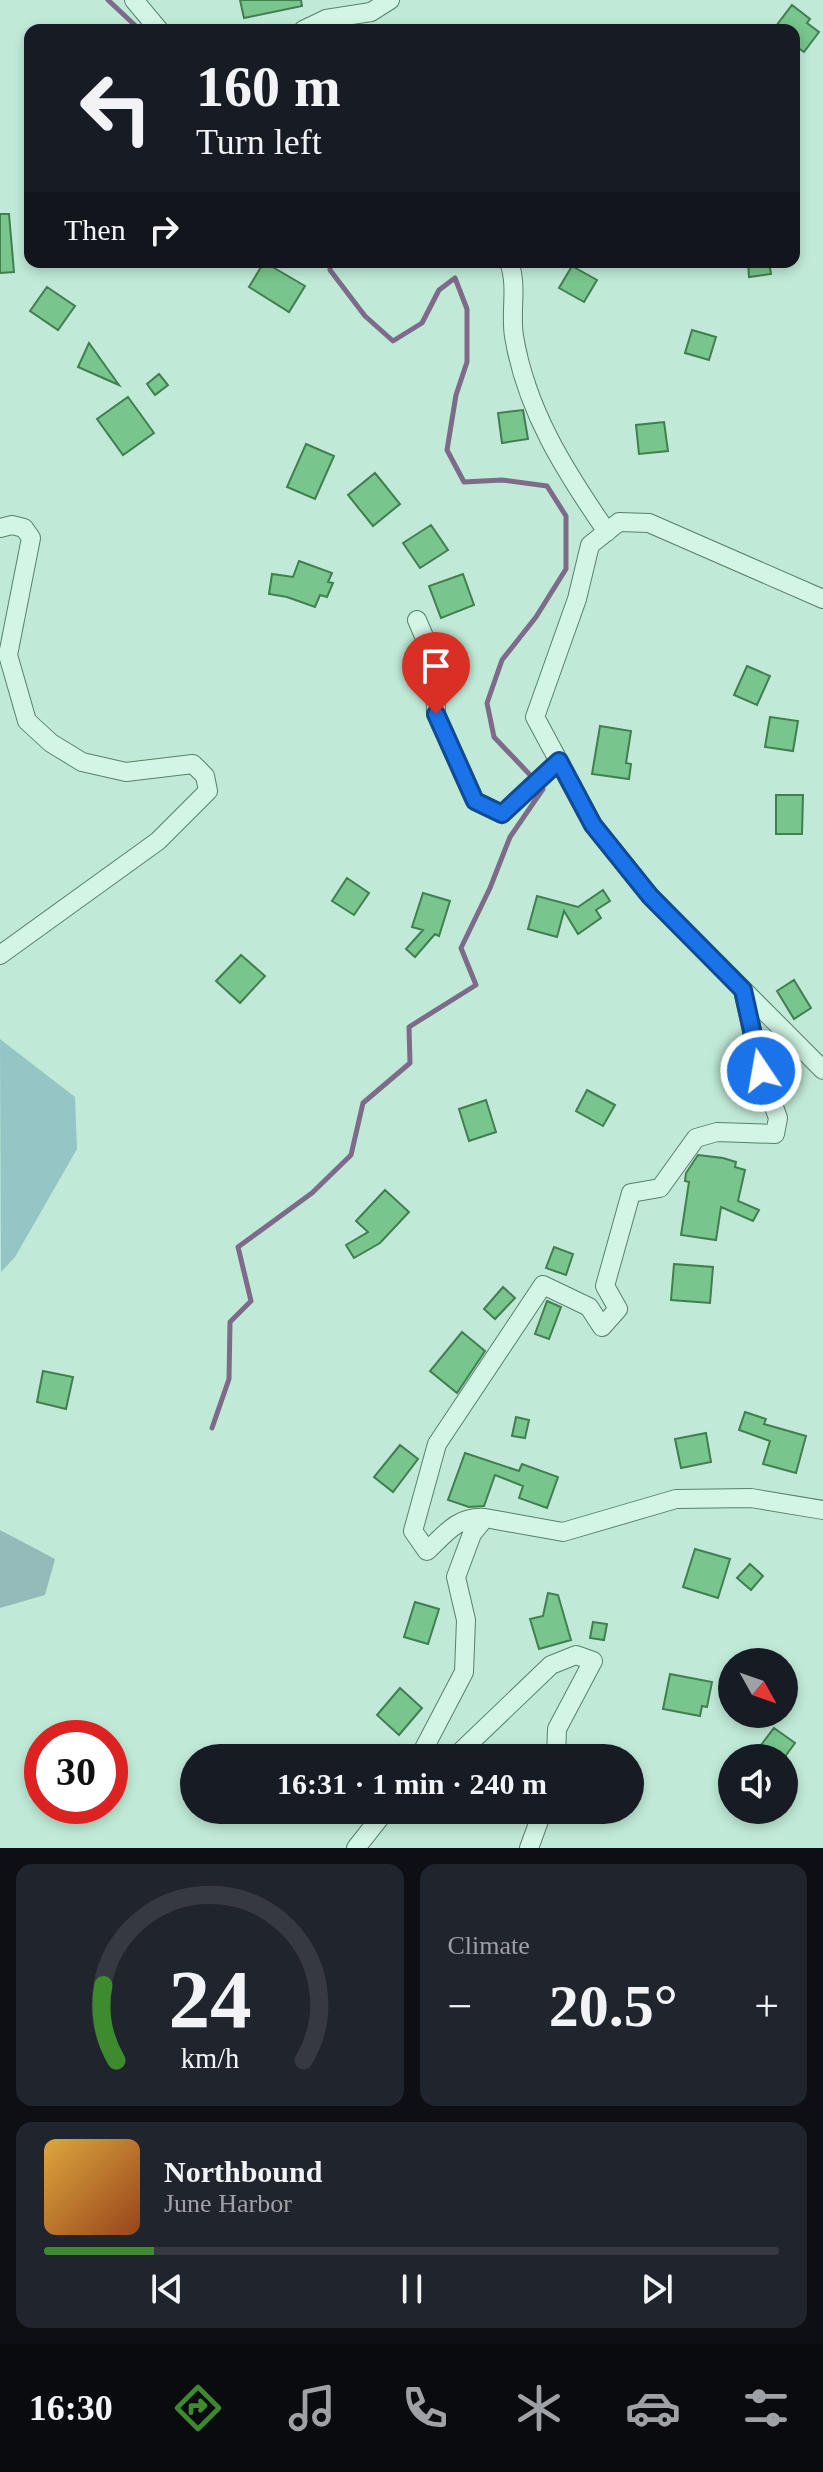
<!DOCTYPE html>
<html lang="en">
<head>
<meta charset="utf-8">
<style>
	body { margin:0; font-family:Georgia,serif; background:#20242c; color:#f1f3f6; height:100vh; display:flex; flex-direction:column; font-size:30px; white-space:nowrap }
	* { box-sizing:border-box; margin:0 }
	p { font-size:26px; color:#9ea1a6 }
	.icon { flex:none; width:44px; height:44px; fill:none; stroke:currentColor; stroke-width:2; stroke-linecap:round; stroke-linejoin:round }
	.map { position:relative; height:1848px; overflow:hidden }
	.sheet { display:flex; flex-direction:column; gap:16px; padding:16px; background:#0d0f14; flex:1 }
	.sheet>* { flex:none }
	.top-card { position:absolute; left:24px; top:24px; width:776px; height:244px; border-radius:16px; box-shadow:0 4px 12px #0003; background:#171b24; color:#f1f3f6; overflow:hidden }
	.needle { width:52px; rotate:130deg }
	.fabs { position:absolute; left:718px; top:1648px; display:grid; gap:16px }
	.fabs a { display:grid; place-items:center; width:80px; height:80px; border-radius:50%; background:#171b24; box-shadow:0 4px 12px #0003; font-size:40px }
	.speed { position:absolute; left:24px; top:1720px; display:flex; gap:16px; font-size:40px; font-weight:700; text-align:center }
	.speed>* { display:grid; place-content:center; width:104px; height:104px; border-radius:50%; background:#171b24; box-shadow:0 4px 12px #0003; line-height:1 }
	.speed .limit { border:12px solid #d22; background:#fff; color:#111 }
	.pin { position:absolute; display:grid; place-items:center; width:68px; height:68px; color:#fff; margin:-82px -34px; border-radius:50% 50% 50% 0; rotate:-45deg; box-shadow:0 0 8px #0007 }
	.pin .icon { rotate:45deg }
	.me { position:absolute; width:88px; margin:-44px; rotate:348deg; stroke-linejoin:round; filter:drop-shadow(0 0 6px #0008) }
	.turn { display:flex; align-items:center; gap:28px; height:168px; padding:0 40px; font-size:36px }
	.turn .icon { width:104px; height:104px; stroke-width:2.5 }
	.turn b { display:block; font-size:56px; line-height:68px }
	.then { display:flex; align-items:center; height:76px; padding:0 40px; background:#0003; gap:16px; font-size:30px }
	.big { font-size:60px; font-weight:700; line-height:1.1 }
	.sheet .widget { flex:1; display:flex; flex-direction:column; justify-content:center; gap:12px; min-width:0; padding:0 28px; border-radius:16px; background:#20242c }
	.sheet .dial { align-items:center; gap:0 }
	.dial svg { height:208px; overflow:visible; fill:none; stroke:#363941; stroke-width:7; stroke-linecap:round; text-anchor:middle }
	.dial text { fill:#f1f3f6; stroke:none }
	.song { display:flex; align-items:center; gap:24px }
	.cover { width:96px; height:96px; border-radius:12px; background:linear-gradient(135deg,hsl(40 70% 55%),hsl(20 70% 35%)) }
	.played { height:8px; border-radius:4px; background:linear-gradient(90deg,#3d8b2e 15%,#363941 15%) }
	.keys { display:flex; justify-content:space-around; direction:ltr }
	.heat { display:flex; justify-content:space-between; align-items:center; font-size:44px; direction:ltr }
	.sheet .tiles { flex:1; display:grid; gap:16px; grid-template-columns:1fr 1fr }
	.widget:last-child { grid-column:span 2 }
	.trip { position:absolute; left:180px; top:1744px; width:464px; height:80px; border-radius:40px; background:#171b24; box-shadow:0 4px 12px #0003; font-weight:700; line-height:80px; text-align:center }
	.tabs { display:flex; height:128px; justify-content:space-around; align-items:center; background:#090b0e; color:#9ea1a6 }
	.tabs .icon { width:56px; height:56px }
	.tabs .selected { color:#3d8b2e }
	.tabs b { font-size:36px; color:#f1f3f6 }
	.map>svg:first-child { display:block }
	.green { fill:#95c6c5 }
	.cemetery { fill:#94bbba }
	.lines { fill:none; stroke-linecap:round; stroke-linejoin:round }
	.stream { stroke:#7d6b89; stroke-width:5 }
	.building { fill:#78c58d; stroke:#417e50; stroke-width:2 }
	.minor-casing { stroke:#598168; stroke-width:20 }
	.minor { stroke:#d2f5e5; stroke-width:18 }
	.route-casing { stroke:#114b97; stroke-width:20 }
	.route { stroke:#1a73e8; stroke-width:14 }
</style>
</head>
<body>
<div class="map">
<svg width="823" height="1848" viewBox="0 0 823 1848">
	<rect width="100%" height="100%" fill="#c0ead7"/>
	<path class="green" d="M0,1039L75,1097L77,1149L15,1257L1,1272Z"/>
	<path class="cemetery" d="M0,1530L55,1559L45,1595L0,1608Z"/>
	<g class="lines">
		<path class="stream" d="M108,0L140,30
			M330,262V270L365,316L393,341L422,323L439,290L455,278L467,309V362L456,395L447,450L464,482L502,480L547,486L566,516V569L536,617L502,660L487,703L494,737L533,778
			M212,1428L229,1379L230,1322L251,1301L238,1247L312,1193L351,1155L363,1103L410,1063L409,1027L476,985L461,948L490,888L510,837L543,789L540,785"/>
	</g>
	<path class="building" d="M240,0H301L302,6L244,18Z
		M792,5L810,19L807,23L819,32L804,52L794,45V30H773Z
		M0,214H9L14,272L0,273Z
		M264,262L305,286L289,312L249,287Z
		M748,262H769L771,274L749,277Z
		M572,266L597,280L584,302L559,288Z
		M47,287L75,306L58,330L30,311Z
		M692,330L716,337L709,360L685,353Z
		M89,343L119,385L78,367Z
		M159,374L168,385L155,395L147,384Z
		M128,397L154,433L123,455L97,419Z
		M523,410L528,439L502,443L498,413Z
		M664,422L668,451L639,454L636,425Z
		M306,444L334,456L315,499L287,487Z
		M375,473L400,504L373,526L348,495Z
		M431,525L448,550L420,568L403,543Z
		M299,561L332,573L328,582L333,583L327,597L320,595L315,607L287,597L269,594L272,574L293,577Z
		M463,574L474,605L441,618L429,586Z
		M747,666L770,676L757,705L734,695Z
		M770,717L798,721L793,751L765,747Z
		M600,726L631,731L626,763L631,764L629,779L592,774Z
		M776,795H803L802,834H776Z
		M347,878L369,893L354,915L332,901Z
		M603,890L610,901L596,910L601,918L578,934L564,911L557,937L528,929L537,896L578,907Z
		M423,893L450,901L439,936L435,934L415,957L406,949L423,930L412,927Z
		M241,955L265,976L240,1003L216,981Z
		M794,980L811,1008L794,1019L777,991Z
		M587,1090L615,1105L603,1126L576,1111Z
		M486,1100L496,1132L469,1141L459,1109Z
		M698,1155L723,1158L736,1162L735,1167L745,1170L738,1201L759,1210L753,1221L721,1207L716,1240L681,1235L689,1182L685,1181L686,1173Z
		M385,1190L409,1212L380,1243L354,1258L346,1245L368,1232L356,1221Z
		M554,1247L573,1254L566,1275L546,1268Z
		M674,1264L713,1267L710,1303L671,1300Z
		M503,1287L515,1298L495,1319L484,1309Z
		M547,1301L561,1307L549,1339L535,1334Z
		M462,1332L485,1351L457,1393L430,1371Z
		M43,1371L73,1377L66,1409L37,1402Z
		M745,1412L766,1419L764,1424L806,1436L796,1473L763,1464L770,1441L739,1430Z
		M516,1417L529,1420L525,1438L512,1436Z
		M706,1433L711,1462L681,1468L675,1439Z
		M400,1445L418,1459L393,1492L374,1477Z
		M465,1453L519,1471L522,1464L558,1477L547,1508L519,1498L523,1486L495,1475L484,1506L469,1507L448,1500Z
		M695,1549L730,1559L718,1598L683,1587Z
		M750,1564L763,1576L751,1590L737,1578Z
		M548,1593L558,1595L571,1640L539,1649L530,1619L543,1616Z
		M415,1602L439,1609L428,1644L404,1637Z
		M593,1622L607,1624L604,1640L590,1638Z
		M670,1674L712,1682L707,1707L702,1706L700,1716L663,1709Z
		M400,1688L422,1708L399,1735L377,1715Z
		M774,1728L795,1743L784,1758H751Z"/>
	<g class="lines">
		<defs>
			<path id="minor" d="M134,0L159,30
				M303,30L326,19L371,12L390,0
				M509,262C518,286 510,312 514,336C526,410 565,471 607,532
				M0,528L12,525L24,528L31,538L8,655L27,721L51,743L82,762L126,772L193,764L205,776L208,791L158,841L0,955
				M823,599L649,523L619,522L590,545L577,599L535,717L593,825L650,896L823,1070
				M417,620L435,662L436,714L475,801L502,814L559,761
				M485,1518C458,1516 446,1533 427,1551L413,1531L437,1444L543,1285L589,1307L602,1327L618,1309L605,1286L631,1193L660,1188L696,1138L717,1132L775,1134L778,1118L761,1071L743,990
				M419,1758L464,1672L466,1620L456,1577L472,1534L485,1518L563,1532L676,1499L751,1498L823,1510
				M454,1758L551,1665L576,1655L593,1661L557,1729L556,1758
				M356,1848L386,1810
				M529,1848L543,1810"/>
		</defs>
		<use href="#minor" class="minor-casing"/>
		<use href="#minor" class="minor"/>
	</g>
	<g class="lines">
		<defs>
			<path id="route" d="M436,714L475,801L502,814L559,761L593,825L650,896L743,990L761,1071"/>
		</defs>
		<use href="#route" class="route-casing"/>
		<use href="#route" class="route"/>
	</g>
</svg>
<div class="fabs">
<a><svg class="needle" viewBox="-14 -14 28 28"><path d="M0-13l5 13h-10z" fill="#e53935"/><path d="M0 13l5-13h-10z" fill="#9ea1a6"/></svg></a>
<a><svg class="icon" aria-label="sound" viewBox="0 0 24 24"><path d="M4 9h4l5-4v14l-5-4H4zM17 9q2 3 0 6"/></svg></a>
</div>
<div class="speed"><div class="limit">30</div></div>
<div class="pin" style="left:436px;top:714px;background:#d93025"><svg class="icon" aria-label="arrive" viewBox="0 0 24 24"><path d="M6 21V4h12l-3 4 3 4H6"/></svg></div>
<svg class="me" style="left:761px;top:1071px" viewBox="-20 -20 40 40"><circle r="17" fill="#1a73e8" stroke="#fff" stroke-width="3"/><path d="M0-11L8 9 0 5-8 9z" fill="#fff"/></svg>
<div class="trip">16:31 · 1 min · 240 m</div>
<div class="top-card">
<div class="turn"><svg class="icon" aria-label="left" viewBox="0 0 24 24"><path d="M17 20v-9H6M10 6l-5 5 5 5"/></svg><div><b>160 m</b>Turn left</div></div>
<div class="then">Then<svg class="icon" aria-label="right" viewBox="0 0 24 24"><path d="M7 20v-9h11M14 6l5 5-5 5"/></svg></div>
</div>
</div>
<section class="sheet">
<div class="tiles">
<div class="widget dial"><svg viewBox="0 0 100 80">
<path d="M14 69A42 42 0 1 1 86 69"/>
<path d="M14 69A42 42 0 0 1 9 40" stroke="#3d8b2e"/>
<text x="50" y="56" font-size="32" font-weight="700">24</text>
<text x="50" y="72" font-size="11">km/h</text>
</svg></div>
<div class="widget"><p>Climate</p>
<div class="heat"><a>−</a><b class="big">20.5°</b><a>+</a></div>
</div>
<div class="widget">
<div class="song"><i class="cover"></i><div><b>Northbound</b><p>June Harbor</p></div></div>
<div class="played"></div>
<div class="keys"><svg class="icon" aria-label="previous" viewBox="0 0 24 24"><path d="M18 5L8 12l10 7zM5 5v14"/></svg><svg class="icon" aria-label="pause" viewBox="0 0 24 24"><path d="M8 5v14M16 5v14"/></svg><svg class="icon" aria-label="next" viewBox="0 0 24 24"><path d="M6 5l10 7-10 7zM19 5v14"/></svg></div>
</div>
</div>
</section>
<nav class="tabs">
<b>16:30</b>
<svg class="icon selected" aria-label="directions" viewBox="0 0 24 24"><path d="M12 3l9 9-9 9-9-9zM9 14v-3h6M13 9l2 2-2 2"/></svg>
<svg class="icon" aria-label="music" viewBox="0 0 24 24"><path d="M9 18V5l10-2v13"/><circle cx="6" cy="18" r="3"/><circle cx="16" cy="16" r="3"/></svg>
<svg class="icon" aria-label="phone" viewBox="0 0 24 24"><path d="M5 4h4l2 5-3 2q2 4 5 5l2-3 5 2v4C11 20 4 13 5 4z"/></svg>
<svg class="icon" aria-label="climate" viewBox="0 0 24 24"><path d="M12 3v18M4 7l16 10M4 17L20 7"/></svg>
<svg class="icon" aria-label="car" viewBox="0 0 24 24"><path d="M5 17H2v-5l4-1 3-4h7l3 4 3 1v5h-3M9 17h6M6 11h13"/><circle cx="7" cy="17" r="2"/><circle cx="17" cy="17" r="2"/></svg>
<svg class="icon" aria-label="filters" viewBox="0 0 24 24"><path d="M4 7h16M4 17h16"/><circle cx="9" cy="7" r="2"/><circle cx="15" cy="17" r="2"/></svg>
</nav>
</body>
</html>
